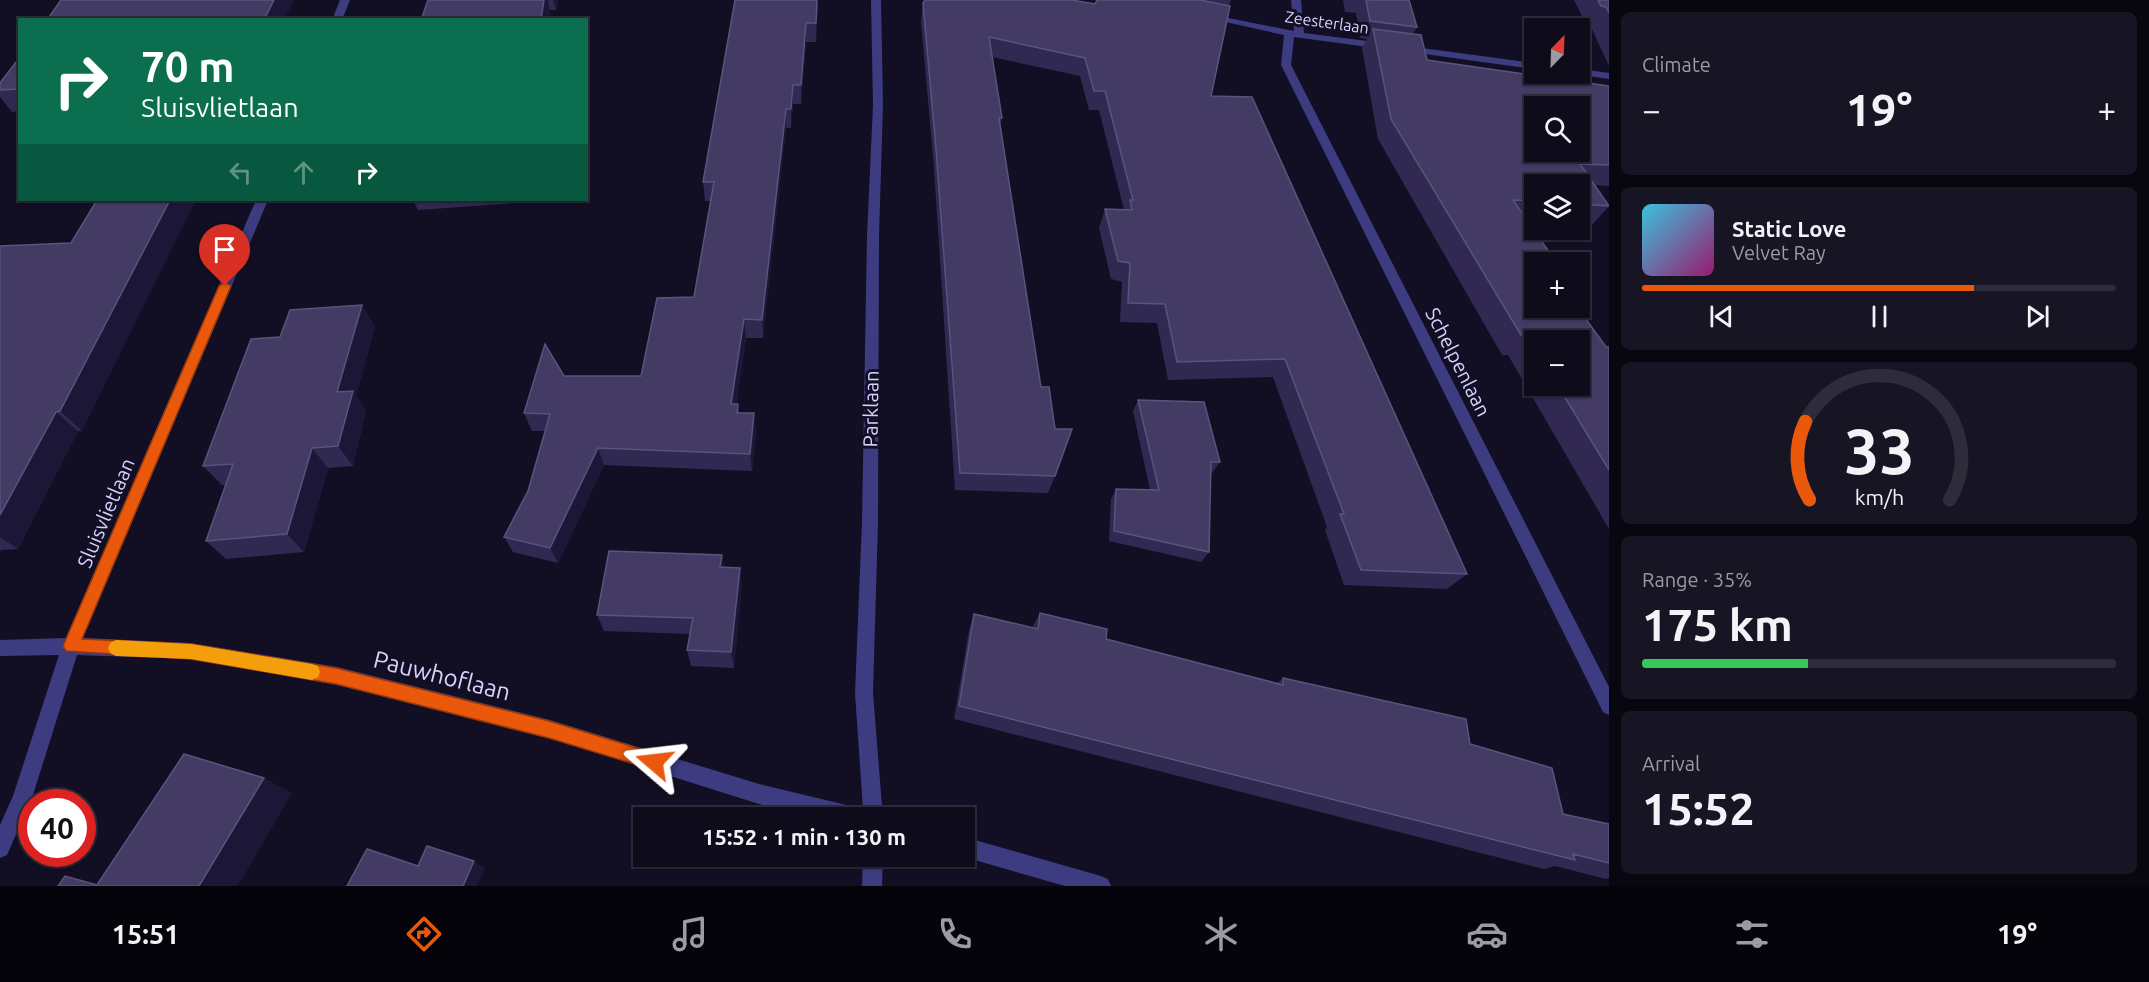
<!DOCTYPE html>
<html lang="en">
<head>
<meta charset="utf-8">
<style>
	body { margin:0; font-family:Ubuntu,sans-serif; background:#171424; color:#f1f3f6; height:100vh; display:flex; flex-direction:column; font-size:22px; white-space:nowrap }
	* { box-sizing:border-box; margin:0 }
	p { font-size:20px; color:#9b9ba3 }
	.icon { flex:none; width:33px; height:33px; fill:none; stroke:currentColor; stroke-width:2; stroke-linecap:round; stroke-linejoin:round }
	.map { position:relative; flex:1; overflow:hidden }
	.side { display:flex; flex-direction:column; gap:12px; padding:12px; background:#08060f; width:540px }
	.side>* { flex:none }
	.hud { position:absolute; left:18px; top:18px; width:570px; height:183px; border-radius:0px; box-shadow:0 2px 4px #0004,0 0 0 2px #2e2b3a; background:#0b6e4f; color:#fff; overflow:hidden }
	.needle { width:39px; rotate:23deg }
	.tools { position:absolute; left:1524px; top:18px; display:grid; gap:12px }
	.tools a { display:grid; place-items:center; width:66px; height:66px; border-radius:0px; background:#0e0b1b; box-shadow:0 2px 4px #0004,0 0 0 2px #2e2b3a; font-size:30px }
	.speed { position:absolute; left:18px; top:789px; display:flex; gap:12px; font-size:30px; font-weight:700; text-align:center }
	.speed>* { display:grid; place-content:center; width:78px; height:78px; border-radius:50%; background:#0e0b1b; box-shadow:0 2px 4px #0004,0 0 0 2px #2e2b3a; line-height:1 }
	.speed .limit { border:9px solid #d22; background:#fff; color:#111 }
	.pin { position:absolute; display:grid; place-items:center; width:51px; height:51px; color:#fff; margin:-62px -26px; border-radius:50% 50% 50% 0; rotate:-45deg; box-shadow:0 0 6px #0007 }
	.pin .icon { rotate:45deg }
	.me { position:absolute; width:66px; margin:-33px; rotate:287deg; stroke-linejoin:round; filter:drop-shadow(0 0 4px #0008) }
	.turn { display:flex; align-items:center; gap:21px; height:126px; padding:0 24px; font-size:27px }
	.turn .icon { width:78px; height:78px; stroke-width:2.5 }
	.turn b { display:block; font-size:42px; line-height:51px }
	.lanes { display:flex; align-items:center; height:57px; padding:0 24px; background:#0003; justify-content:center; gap:30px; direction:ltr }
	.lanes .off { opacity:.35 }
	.big { font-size:45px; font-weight:700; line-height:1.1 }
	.side .widget { flex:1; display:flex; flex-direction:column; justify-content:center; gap:9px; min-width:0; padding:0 21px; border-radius:9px; background:#171424 }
	.side .dial { align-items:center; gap:0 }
	.dial svg { height:156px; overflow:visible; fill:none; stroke:#2e2b3a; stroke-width:7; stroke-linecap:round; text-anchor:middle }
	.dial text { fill:#f1f3f6; stroke:none }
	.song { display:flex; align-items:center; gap:18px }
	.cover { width:72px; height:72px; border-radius:9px; background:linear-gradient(135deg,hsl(190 70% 55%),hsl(320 70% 35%)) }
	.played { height:6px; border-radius:3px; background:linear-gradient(90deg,#ea580c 70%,#2e2b3a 70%) }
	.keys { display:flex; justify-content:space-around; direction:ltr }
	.heat { display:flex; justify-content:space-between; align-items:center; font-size:33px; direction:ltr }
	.charge { height:9px; border-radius:4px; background:linear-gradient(90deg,#34c759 35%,#2e2b3a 0) }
	.trip { position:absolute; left:633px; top:807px; width:342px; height:60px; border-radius:0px; background:#0e0b1b; box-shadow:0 2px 4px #0004,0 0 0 2px #2e2b3a; font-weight:700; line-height:60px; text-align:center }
	.menu { display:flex; height:96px; justify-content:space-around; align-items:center; background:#06040b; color:#9b9ba3 }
	.menu .icon { width:42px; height:42px }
	.menu .selected { color:#ea580c }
	.menu b { font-size:27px; color:#f1f3f6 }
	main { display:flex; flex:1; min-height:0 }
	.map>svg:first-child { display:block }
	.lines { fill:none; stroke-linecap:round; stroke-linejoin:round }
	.minor { fill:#3e3c81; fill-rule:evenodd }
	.wall { fill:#312951; fill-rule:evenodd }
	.shaded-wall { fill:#1d1737 }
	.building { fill:#433b64; stroke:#5a537c; stroke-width:1.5; fill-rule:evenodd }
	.route { fill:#ea580c; stroke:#983908; stroke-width:1.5 }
	.slow { fill:#f59e0b }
	.labels { text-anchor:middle; stroke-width:6; stroke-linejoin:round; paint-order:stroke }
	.far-street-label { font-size:16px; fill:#d8d3fe; stroke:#120f24 }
	.street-label { font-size:20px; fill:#d8d3fe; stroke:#120f24 }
	.near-street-label { font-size:24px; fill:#d8d3fe; stroke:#120f24 }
</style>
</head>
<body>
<main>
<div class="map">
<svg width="1609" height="886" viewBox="0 0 1609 886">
	<rect width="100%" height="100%" fill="#120f24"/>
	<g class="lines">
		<path class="minor" d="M340,0H350L342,20H332Z
			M871,0H881L883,105L879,236L878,522L873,693L883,818H817L759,804L550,738L337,685L191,659L77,655L32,798L7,855L0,858V825L13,796L59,655L0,656V640L66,638L256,200H268L83,638L191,643L337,667L550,720L759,784L863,809L855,693L862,522L867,236L873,105Z
			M1291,0H1301L1304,33L1383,43L1388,46L1383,49L1294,37L1291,65L1609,687V715L1603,712L1281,65L1284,35L1203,17L1208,14L1294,31Z
			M1407,46L1534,63V69L1403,51L1402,49Z
			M1580,69L1609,73V79L1576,74H1580Z
			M964,837L1101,876L1108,879L1111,886H1065L964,857Z
			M863,856H883L882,886H862Z"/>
	</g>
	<path class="wall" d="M428,0H558L556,10H550L549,20H421Z
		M818,0L816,42H806L801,104H793L791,128H786L763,338H746L736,404H738L739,413H754L756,431L752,471L604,465L558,563L513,552L504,537L528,491L545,431H532L524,413L564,376H641L694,297L711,201H705L703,182Z
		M1097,0H1231L1229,6L1211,96L1467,574L1447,589L1344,585L1325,530L1327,527L1273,377L1168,380L1157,323L1120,322L1122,282L1111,279L1099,228L1105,209L1124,210L1099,110H1089L1080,76L992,57L1002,118L1000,125L1055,476L1048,493L955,490L934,168L921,21L923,3L1095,4Z
		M1343,0H1409L1417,27L1413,34L1427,60L1609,86V186L1595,185L1609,206L1591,226L1580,225V184H1534V222H1528L1534,262L1606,347H1609V529L1508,355H1502L1378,139L1362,48L1367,39L1360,38L1356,13L1345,12ZM1534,340L1580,386H1534Z
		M1574,0H1609V66L1591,27L1587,26Z
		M20,57V111L12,112L0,97V83Z
		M413,200H517L516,203L418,210Z
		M71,243L82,431H78L18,549L1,550L0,552V246Z
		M375,326L356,396L366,411L353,466L328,468L304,552L226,559L206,541L226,485H222L203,466L280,337Z
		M1138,400L1220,462L1212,473H1211L1209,552L1201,562L1109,541L1111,499L1116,489L1150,490L1133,411Z
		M722,555L724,567L742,585L734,668L691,666L687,650L690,634L604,631L597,615Z
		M1040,613L1106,639L1276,684L1283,678L1470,744L1563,814L1609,824V878L1606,879L1555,866L1544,869L954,719L969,630L974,614L1032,628Z"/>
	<path class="shaded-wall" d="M274,0H294L284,20H264Z
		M544,0H548L550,10L549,20H541Z
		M553,0H558L556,10Z
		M817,0H818L816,42V23Z
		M806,23V42L801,104V85Z
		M793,85V104L791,128V109Z
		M786,109V128L763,338L762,320Z
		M170,200H196L82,431L60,411Z
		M362,305L375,326L356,396L366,411L353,466L338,446L337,392Z
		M744,319L746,338L733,421L731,404Z
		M56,412L78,431L18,549L0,537V515Z
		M754,413L756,431L752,471L750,454Z
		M312,448L328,468L304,552L287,534Z
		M598,448L604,465L558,563L550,548Z
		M722,555L725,573L720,567Z
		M740,568L742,585L734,668L731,652Z
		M264,778L292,793L238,886H199Z
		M474,861L485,868L477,886H463Z"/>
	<path class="building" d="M61,0H274L264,20H47Z
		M428,0H544L541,19L421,20Z
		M735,0H817L816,23H806L801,85H793L791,109H786L762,320L744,319L731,404H738L737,413H754L750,454L598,448L550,548L504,537L528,491L550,414L524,413L545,344L564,376H641L657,298L694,297L714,182H703Z
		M925,0H1072L1095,4L1097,0H1200L1230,6L1211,96L1252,97L1467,574L1361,570L1340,514H1344L1285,359L1177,362L1165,304L1128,303L1130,263L1118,261L1105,209L1132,210L1130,200H1133L1105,91H1094L1085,58L989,37L1002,118H999L1041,387H1049L1055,429H1072L1055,476L960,473L936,149L923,3Z
		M1366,0H1409L1417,27L1370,21Z
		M1598,0H1609V13L1606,7L1601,6Z
		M1373,29L1421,35L1427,60L1609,86V165L1580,164L1609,206L1580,204V184H1534V201L1513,200L1556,262H1534V308H1578L1606,347H1609V470L1558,386H1580V340H1534V347L1527,336L1521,335L1391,119ZM1534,106H1580V152H1534Z
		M20,57V89L0,90V83Z
		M97,200H170L60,411L56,412L0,515V246L71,243Z
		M362,305L337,392L353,391L338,446L312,448L287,534L206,541L233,464L203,466L251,339L280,337L290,310Z
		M1138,400L1204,402L1220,462H1211L1209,552L1114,531L1116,489L1159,490Z
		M609,551L722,555L720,567L740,568L731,652L687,650L693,618L597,615Z
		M1040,613L1107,629L1106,639L1283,685V678L1466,719L1470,744L1552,768L1563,814L1609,824V863L1573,854L1575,860L959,706L974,614L1038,629Z
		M184,754L264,778L199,886H58L65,876L97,885Z
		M427,846L474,861L463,886H347L367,849L418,866Z"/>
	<path class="route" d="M225,282L231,286L82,639L191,644L336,668L549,721L654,753L660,755L663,762L660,768L654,770L549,738L336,684L191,659L66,651L63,646L219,286Z"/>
	<path class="slow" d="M116,640L191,644L312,664L318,666L320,672L318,677L312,680L191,659L116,656L110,653L108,648L110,643Z"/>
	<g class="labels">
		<g class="far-street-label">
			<text transform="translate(1327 22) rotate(8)" y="6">Zeesterlaan</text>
		</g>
		<g class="street-label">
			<text transform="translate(1458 362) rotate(63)" y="7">Schelpenlaan</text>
			<text transform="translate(871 409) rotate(-89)" y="7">Parklaan</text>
			<text transform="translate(106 513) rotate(-67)" y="7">Sluisvlietlaan</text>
		</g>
		<g class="near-street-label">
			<text transform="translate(442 676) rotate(14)" y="8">Pauwhoflaan</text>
		</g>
	</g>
</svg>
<div class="tools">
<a><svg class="needle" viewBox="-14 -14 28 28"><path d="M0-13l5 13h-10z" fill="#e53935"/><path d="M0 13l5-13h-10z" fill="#9b9ba3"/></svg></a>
<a><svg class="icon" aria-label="search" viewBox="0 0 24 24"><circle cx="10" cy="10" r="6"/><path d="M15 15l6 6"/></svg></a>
<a><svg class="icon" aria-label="layers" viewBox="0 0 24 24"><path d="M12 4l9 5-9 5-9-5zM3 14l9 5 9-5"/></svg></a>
<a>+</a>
<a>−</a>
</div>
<div class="speed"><div class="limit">40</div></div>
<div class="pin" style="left:225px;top:286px;background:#d93025"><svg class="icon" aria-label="arrive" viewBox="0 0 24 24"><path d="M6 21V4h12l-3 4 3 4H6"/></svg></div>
<svg class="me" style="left:654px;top:762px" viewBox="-20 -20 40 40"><path d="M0-17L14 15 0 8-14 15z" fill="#ea580c" stroke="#fff" stroke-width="4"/></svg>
<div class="trip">15:52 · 1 min · 130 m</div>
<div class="hud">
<div class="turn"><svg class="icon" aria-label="right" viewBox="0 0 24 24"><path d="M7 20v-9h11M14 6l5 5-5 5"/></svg><div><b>70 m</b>Sluisvlietlaan</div></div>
<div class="lanes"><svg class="icon off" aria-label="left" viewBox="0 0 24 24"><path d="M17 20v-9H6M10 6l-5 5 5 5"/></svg><svg class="icon off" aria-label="ahead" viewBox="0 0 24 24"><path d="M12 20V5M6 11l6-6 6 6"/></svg><svg class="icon" aria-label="right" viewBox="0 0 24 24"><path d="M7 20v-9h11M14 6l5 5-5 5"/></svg></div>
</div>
</div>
<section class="side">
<div class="widget"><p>Climate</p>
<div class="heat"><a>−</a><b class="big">19°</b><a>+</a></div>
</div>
<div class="widget">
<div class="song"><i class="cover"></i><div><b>Static Love</b><p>Velvet Ray</p></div></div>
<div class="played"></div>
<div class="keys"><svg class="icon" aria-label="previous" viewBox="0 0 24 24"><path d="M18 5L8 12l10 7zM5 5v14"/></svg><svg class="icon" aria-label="pause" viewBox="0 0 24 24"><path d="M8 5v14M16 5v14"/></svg><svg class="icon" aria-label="next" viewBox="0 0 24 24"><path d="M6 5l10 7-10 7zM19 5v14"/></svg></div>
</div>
<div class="widget dial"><svg viewBox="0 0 100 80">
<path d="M14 69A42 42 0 1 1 86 69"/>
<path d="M14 69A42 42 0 0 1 12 29" stroke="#ea580c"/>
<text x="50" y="56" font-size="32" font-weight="700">33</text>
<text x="50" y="72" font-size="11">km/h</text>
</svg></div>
<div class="widget"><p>Range · 35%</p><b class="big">175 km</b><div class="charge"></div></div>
<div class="widget"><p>Arrival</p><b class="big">15:52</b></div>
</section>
</main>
<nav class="menu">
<b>15:51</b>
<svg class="icon selected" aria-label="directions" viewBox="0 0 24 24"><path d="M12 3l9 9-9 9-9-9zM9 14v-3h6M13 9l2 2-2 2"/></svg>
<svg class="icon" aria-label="music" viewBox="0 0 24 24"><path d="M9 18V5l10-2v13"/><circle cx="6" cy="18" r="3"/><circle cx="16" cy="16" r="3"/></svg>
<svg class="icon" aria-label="phone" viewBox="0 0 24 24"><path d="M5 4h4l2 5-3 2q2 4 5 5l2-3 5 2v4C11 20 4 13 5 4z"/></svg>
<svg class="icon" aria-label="climate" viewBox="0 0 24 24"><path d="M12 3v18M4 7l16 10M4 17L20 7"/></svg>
<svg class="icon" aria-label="car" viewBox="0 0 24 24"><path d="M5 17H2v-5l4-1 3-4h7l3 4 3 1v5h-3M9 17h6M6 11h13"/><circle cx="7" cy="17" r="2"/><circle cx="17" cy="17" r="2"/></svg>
<svg class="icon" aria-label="filters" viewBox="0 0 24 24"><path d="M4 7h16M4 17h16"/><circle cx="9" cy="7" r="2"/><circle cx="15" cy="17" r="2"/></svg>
<b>19°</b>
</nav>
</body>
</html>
